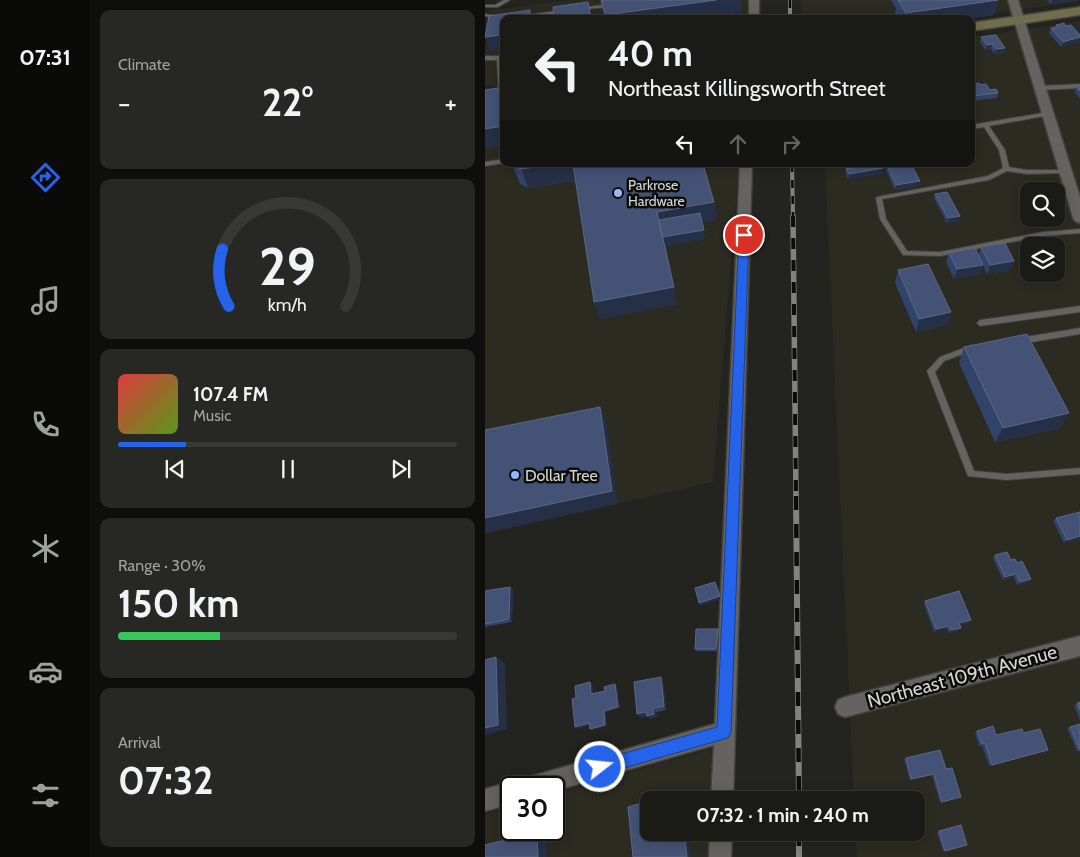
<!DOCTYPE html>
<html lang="en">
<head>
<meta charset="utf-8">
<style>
	body { margin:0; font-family:Cabin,sans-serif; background:#272724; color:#f1f3f6; height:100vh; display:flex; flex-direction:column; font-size:19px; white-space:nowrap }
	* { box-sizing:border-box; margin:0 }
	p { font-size:16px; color:#9fa1a1 }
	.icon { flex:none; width:28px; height:28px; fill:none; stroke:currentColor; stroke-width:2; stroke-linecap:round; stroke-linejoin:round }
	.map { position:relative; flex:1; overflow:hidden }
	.drawer { display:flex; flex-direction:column; gap:10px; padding:10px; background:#0e0e0d; width:395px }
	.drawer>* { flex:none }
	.guide { position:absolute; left:15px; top:15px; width:475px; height:152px; border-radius:10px; box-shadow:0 2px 12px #0003,0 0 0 1px #383836; background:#1a1a17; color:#f1f3f6; overflow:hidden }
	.buttons { position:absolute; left:535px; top:182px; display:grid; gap:10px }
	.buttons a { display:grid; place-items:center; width:45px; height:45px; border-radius:10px; background:#1a1a17; box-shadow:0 2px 12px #0003,0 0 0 1px #383836; font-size:25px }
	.speed { position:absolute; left:15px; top:776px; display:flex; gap:10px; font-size:25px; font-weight:700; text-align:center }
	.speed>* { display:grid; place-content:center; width:65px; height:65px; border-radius:50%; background:#1a1a17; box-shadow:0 2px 12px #0003,0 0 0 1px #383836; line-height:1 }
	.speed .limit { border:2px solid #111; border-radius:8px; background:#fff; color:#111 }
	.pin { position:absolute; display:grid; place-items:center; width:42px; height:42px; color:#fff; margin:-21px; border:2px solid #fff; border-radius:50%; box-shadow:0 1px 5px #0007 }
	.me { position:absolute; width:55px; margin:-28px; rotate:74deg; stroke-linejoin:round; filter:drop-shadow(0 0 4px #0008) }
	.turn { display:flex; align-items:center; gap:18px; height:105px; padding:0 25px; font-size:22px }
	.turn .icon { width:65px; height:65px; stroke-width:2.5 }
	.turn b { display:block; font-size:35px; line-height:42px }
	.lanes { display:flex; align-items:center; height:48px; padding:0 25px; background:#0003; justify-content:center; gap:25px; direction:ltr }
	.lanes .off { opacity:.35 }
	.big { font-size:38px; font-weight:800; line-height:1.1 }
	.drawer .tile { flex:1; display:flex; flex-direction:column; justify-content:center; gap:8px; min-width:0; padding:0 18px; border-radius:10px; background:#272724 }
	.drawer .dial { align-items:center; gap:0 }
	.dial svg { height:130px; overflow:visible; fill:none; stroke:#383836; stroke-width:7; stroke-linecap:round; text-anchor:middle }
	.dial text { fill:#f1f3f6; stroke:none }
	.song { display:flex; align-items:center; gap:15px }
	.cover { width:60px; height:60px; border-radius:8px; background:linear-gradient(135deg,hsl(0 70% 55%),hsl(90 70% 35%)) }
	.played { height:5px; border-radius:2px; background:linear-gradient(90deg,#2563eb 20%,#383836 20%) }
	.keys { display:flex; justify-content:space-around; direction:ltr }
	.heat { display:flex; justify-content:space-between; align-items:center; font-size:28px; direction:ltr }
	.charge { height:8px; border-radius:4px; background:linear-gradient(90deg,#34c759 30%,#383836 0) }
	.trip { position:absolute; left:155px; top:791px; width:285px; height:50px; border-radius:10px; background:#1a1a17; box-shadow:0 2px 12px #0003,0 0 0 1px #383836; font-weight:800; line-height:50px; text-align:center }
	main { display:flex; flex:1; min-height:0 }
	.tabs { display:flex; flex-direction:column; width:90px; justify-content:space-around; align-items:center; background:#0a0a09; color:#9fa1a1 }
	.tabs .icon { width:35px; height:35px }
	.tabs .selected { color:#2563eb }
	.tabs b { font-size:22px; color:#f1f3f6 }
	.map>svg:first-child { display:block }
	.built { fill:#2b2b21; fill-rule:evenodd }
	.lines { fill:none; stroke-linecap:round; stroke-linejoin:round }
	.lane-casing { stroke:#41413e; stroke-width:2 }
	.street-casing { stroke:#41413e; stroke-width:3 }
	.secondary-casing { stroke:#41413e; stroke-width:3 }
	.lane { fill:#64635f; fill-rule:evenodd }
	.street { fill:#64635f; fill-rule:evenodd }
	.secondary { fill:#706d4d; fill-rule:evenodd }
	.rail-far2-casing { stroke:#82827f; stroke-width:4 }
	.rail-far1-casing { stroke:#82827f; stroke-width:5.5 }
	.rail-casing { stroke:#82827f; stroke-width:6 }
	.rail-far2 { stroke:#0c0c0b; stroke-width:2.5; stroke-dasharray:8; stroke-linecap:butt }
	.rail-far1 { stroke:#0c0c0b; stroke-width:4; stroke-dasharray:11; stroke-linecap:butt }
	.rail { stroke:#0c0c0b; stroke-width:4.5; stroke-dasharray:14; stroke-linecap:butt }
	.wall { fill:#32436a }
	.shaded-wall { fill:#253047 }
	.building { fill:#445375; stroke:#5b6784 }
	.route { fill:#2563eb; stroke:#184099 }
	.poi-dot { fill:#96b6fd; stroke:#0c0c0b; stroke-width:2 }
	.labels { text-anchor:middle; stroke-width:5; stroke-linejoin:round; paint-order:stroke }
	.far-poi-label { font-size:14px; fill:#d6d6d4; stroke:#0c0c0b; text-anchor:start }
	.poi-label { font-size:16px; fill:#d6d6d4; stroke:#0c0c0b; text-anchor:start }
	.near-street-label { font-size:19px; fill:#d6d6d4; stroke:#0c0c0b }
</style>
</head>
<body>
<main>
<nav class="tabs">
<b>07:31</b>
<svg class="icon selected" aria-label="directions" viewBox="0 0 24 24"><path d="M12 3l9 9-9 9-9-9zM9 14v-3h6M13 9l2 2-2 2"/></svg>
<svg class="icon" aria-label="music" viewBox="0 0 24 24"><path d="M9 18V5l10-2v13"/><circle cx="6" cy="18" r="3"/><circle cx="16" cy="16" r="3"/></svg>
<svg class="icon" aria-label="phone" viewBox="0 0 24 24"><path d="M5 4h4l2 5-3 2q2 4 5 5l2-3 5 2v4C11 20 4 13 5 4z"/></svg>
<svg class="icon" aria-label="climate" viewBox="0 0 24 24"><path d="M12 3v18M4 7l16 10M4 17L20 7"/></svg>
<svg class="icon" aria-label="car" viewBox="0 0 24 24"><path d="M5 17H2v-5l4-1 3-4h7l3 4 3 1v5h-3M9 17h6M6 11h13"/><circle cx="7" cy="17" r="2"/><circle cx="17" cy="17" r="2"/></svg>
<svg class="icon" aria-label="filters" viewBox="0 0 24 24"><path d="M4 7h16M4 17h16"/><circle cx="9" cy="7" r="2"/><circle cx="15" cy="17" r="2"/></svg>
</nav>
<section class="drawer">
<div class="tile"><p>Climate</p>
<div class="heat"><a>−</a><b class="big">22°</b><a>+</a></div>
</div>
<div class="tile dial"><svg viewBox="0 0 100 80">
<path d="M14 69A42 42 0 1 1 86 69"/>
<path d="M14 69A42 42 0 0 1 10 34" stroke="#2563eb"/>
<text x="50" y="56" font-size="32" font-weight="700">29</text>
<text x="50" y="72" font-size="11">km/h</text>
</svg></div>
<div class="tile">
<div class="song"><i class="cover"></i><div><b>107.4 FM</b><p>Music</p></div></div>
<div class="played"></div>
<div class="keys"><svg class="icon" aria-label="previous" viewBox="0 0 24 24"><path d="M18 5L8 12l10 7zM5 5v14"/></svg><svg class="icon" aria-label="pause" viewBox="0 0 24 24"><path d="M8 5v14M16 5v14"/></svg><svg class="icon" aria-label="next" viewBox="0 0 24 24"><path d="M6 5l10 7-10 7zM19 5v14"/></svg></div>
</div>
<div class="tile"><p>Range · 30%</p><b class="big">150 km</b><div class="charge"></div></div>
<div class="tile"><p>Arrival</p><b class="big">07:32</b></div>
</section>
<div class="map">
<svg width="595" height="857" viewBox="0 0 595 857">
	<rect width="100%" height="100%" fill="#23231f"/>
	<path class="built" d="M85,0H263L264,19H19V87L0,86V48L7,10Z
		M316,0H595V1L472,19H317Z
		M595,21V857H372L371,833L431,832V800H369L340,164H486V37ZM544,191H571V219H544ZM544,246H571V274H544Z
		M19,100V164H254L228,482L0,534V103Z
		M229,748L228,800H164V832L228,833L227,857H0V814L26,807V830H69V794Z"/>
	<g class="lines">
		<defs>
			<path id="lane" d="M19,0H25L13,7H0V5H10Z
				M127,4L129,5V6L94,10L92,9L94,8Z
				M78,10H80V12L33,19H19L21,18Z
				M0,14L16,17V18L14,19L0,16Z
				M0,56H14L17,58L19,96L14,95L12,60H0Z
				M595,84V88L555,90L552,88L555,86Z
				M563,112L566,114L565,115L504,126L520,150L524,167L542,170H581L584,172L583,173L542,174L522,171L504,180L397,199L401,219L422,251L455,252L558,232L595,229V233L558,236L455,256L418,255L395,219L391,198L392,197L503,176L518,168L514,150L499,127L486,129V125Z
				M19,159V163L0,166V162Z
				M595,306V312L495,326L492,323L495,320Z
				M595,328V334L535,344L532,341L535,338Z
				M487,345L489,346L490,348L489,350L459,361L450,372L489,471L522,474L595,468V474L522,480L483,476L442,371L455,357Z"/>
			<path id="street" d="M264,0H274V19H264Z
				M523,0H533L595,197V223L590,221L588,218Z
				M255,164H267L248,800H226L229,745L69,791V788H26V804L0,811V789L26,782L34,787L36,780L44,777L230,724Z
				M595,636V656L360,717L353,714L350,707L353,700L360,697Z
				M225,832H247L246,857H224Z"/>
			<path id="secondary" d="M595,7V15L486,31V23Z"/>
		</defs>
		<use href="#lane" class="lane-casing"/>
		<use href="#street" class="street-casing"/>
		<use href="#secondary" class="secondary-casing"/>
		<use href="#lane" class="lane"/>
		<use href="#street" class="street"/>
		<use href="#secondary" class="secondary"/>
		<defs>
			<path id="rail-far2" d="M305,0V19
				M307,164L308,217"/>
			<path id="rail-far1" d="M308,216L311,497"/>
			<path id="rail" d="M311,496L314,800
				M314,832V857"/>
		</defs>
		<use href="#rail-far2" class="rail-far2-casing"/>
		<use href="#rail-far1" class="rail-far1-casing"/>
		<use href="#rail" class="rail-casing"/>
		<use href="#rail-far2" class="rail-far2"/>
		<use href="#rail-far1" class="rail-far1"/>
		<use href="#rail" class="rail"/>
	</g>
	<path class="wall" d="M406,0H513L509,15L481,19H414L410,13L411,8Z
		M562,0H595L566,4Z
		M571,25L581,26L595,35L594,42L576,47L564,33L566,28L570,27Z
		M511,35L519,53L509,54L506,49L500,50L495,42L496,37Z
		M486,81L488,84L495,85L513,93L512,98L486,101Z
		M595,86V99L590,92L591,87Z
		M359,164H402L397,165L398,168V173L363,179L361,174V170Z
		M402,165L435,181L434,186L410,190L401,170Z
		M28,166L229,202L231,220L217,222L220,239L180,246L192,304L114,319L91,180L43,188L35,184Z
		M450,194L474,221L462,223L449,198Z
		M496,247L529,261L526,270L502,274L498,265L495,274L469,279L461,262L464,253L493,256Z
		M413,270L466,312L462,325L431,332L410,283Z
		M479,347L575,428L510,442L474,363Z
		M571,518L595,539L579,543L568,521Z
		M510,555L526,560L532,563L546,579L543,582L532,585L529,577L518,580L508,558Z
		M25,587L28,590L27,622L0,627V591Z
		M440,601L484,623L474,625L476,628L474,630L464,633L462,628L449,632L439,604Z
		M233,629V631L232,651H211L210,649Z
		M178,681L181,710L171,712L172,717L165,719L162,716L155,717Z
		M595,702V720L589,705Z
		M595,724V751H592L582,728Z
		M492,731L511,735L538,733L563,750L504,766L497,745L494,746L490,732Z
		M421,758L461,769L476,797L455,803L447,775L425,780L419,759Z
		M476,825L460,851H458L452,832Z"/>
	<path class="shaded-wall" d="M231,0H256L257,15L231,19H120V15Z
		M513,0L509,15L481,19H420L421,13Z
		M567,0H595L566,4Z
		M16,35L19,50L6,52L0,37Z
		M595,37L594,42L576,47L578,42Z
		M507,44L506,49L500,50L502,45Z
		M520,48L519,53L509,54L511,49Z
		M19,126V146L0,148V129Z
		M71,164H89L94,179L43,188L36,169Z
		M372,164H402L362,170V165Z
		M398,168V173L363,179L364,174Z
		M435,181L434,186L410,190L411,185Z
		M229,202L231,220L176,230L172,212Z
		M475,216L474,221L462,223L463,218Z
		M219,230L220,239L179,247L177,237Z
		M529,261L526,270L502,274L505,265Z
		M498,265L495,274L469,279L472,269Z
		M189,287L192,304L114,319L109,302Z
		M466,312L462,325L431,332L434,319Z
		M115,407L121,421L133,504L0,533V518Z
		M584,413L575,428L510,442L518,428Z
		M595,536V539L579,543L582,540Z
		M531,574L529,577L518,580L520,577Z
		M546,579L543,582L532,585L535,582Z
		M25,587L28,590L27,622L24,619Z
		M235,596V599L215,606L214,603Z
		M486,620L484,623L472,626L474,623Z
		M464,626L462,628L449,632L451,629Z
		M476,628L474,630L464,633L466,630Z
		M233,629V631L232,651L231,649Z
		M11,657L20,663L22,729L0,735V728Z
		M176,677L178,681L181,710L179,706Z
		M105,682L107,684L109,696L106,694Z
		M130,684L132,686L135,708L121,712L122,726L107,730L105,729Z
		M168,708L171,712L172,717L165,719L162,716Z
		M161,712L164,715L155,717L152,714Z
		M104,723L106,725L93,729L90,727Z
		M193,793L197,795L198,800H194Z
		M52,832L61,833L62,857H53Z
		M199,832H202L206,857H202Z"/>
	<path class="building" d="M116,0H231L120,15Z
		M413,0H513L421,13Z
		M103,2L106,19H69L68,7Z
		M45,10V19H19V68L16,35L0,37L4,16Z
		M249,14L250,19H216Z
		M579,23L581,26L586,25L595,35V37L578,42L566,28L572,27L571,25Z
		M511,35L520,48L511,49L507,44L502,45L496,37Z
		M486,81L488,84L494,83L495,85L501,84L505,90L511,89L513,93L486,96Z
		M595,86V91L591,87Z
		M19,87V126L0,129V90Z
		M28,164H71L36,169L28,166Z
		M88,164H218L229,202L172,212L189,287L109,302Z
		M361,164H372L362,165Z
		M391,164H396L398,168L364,174L361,169Z
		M409,164H426L435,181L411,185L402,165Z
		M462,192L475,216L463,218L450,194Z
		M215,213L219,230L177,237L174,220Z
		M520,243L529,261L505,265L496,247Z
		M490,248L498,265L472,269L464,253Z
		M443,264L466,312L434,319L413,270Z
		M542,334L584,413L518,428L479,347Z
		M115,407L127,491L0,518V430Z
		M595,512V536L582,540L571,518Z
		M522,552L526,560L530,559L532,563L537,561L546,579L535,582L531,574L520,577L510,555Z
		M230,582L235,596L214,603L210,588Z
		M25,587L24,619L0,624V591Z
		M474,591L486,620L474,623L476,628L466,630L464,626L451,629L440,601Z
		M211,629H233L231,649H210Z
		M11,657L13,725L0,728V660Z
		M176,677L179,706L168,708L169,714L162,716L161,712L152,714L149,682Z
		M105,682L106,694L120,691L119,687L130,684L133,707L119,711L120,725L105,729L104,723L90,727L87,699L91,698L90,686Z
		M595,702V710L592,703Z
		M595,724V750L585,727Z
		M508,726L511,735L537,729L538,733L555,729L563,750L507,765L500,743L497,744L492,731Z
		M455,750L461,769L467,768L476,797L457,802L449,774L426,779L421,758Z
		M193,793L194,800H168Z
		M405,795L430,796V800H405Z
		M164,801V832H199L202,857H148L143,807Z
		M476,825L482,845L460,851L454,831Z
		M52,832L53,857H0V845Z"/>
	<path class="route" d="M259,232L264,235L246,732L244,737L239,739L115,775L110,773L108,767L110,762L115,760L232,727L254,235Z"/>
	<g class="poi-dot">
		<circle cx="133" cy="193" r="5"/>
		<circle cx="30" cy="475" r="5"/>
	</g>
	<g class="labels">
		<g class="far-poi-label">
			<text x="143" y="190">Parkrose<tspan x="143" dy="16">Hardware</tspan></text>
		</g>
		<g class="poi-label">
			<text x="40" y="481">Dollar Tree</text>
		</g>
		<g class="near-street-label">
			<text transform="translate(477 676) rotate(-15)" y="7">Northeast 109th Avenue</text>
		</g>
	</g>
</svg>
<div class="buttons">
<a><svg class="icon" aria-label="search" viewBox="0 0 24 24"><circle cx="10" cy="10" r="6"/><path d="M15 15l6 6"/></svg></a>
<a><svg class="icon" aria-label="layers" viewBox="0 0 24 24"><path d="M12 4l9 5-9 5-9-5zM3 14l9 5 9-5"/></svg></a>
</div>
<div class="speed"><div class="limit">30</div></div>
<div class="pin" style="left:259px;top:235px;background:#d93025"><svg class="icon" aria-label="arrive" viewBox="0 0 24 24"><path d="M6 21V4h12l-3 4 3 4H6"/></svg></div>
<svg class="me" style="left:115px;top:767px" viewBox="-20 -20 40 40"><circle r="17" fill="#2563eb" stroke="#fff" stroke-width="3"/><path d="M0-11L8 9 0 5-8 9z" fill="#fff"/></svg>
<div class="trip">07:32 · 1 min · 240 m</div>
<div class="guide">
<div class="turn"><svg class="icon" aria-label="left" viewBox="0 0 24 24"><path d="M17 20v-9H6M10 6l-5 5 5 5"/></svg><div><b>40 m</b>Northeast Killingsworth Street</div></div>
<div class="lanes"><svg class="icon" aria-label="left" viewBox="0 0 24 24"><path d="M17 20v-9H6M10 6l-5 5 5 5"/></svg><svg class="icon off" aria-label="ahead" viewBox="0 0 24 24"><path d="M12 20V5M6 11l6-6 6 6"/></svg><svg class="icon off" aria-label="right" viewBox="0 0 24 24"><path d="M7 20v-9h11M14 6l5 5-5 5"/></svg></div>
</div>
</div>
</main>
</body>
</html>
